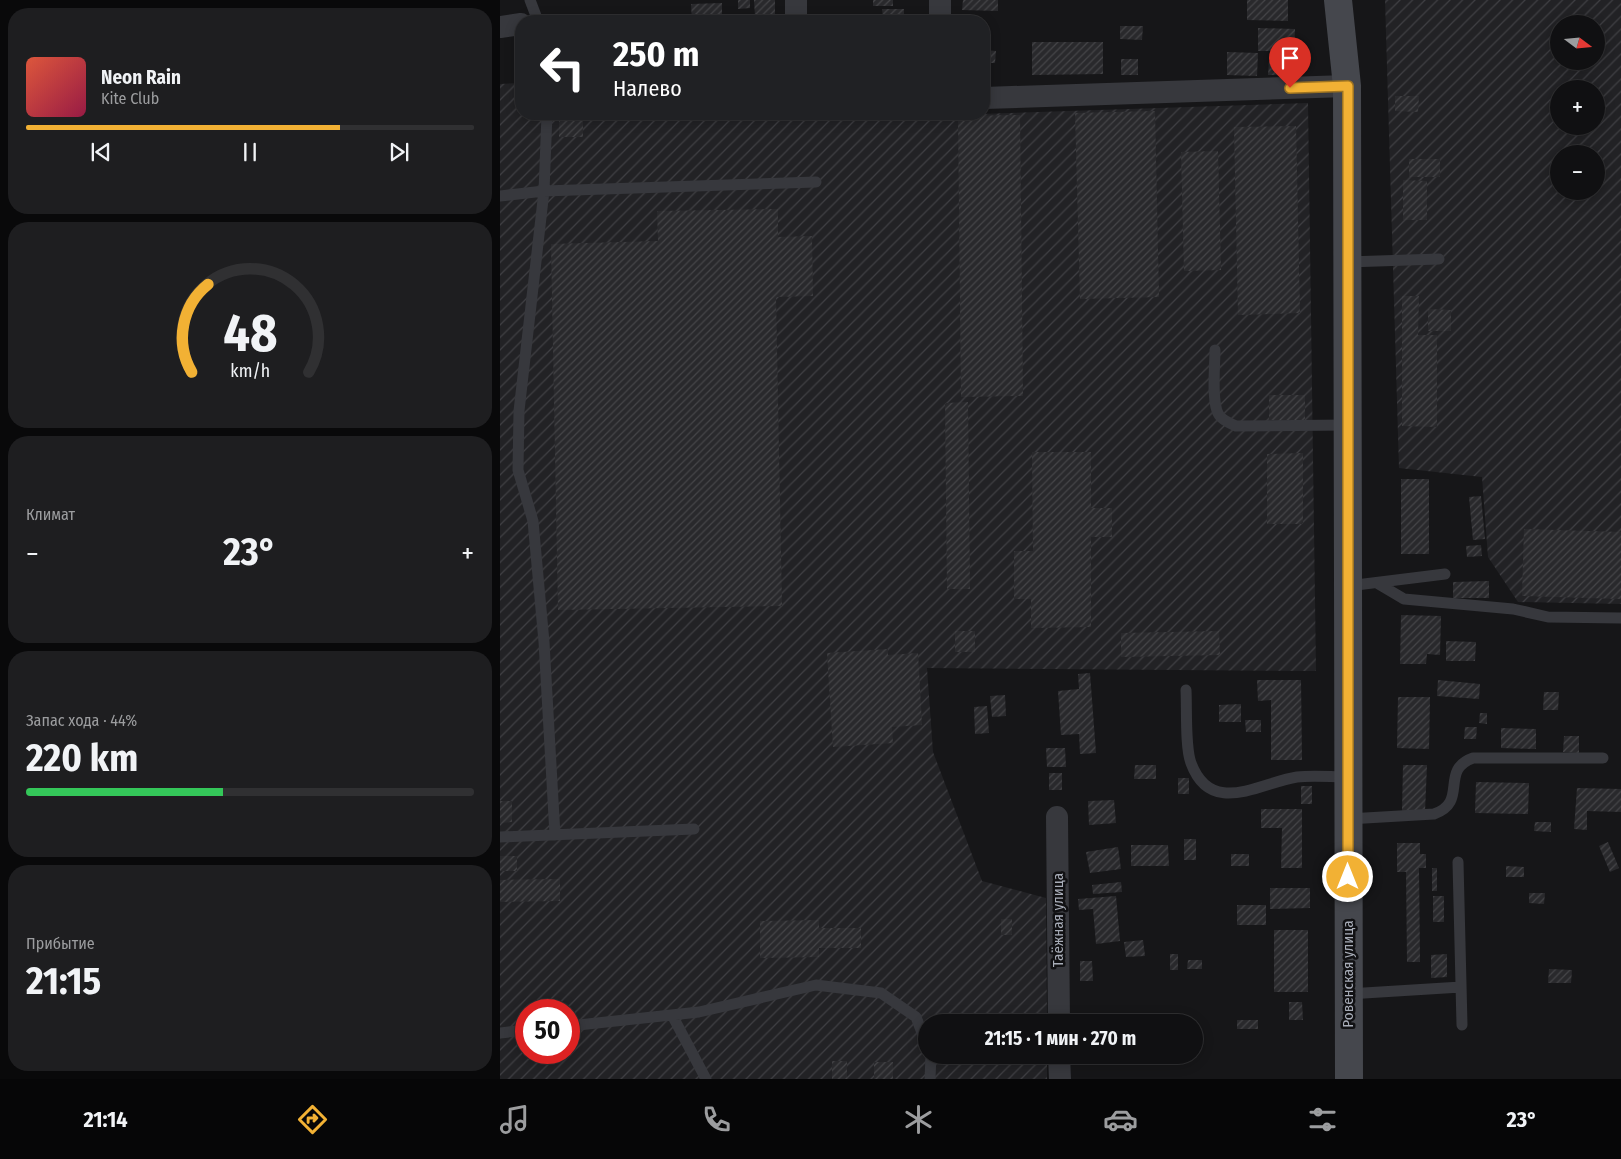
<!DOCTYPE html>
<html lang="ru">
<head>
<meta charset="utf-8">
<style>
	body { margin:0; font-family:"Fira Sans Condensed",sans-serif; background:#1e1e20; color:#f1f3f6; height:100vh; display:flex; flex-direction:column; font-size:19px; white-space:nowrap }
	* { box-sizing:border-box; margin:0 }
	p { font-size:16px; color:#9c9d9f }
	.icon { flex:none; width:28px; height:28px; fill:none; stroke:currentColor; stroke-width:2; stroke-linecap:round; stroke-linejoin:round }
	.map { position:relative; flex:1; overflow:hidden }
	.details { display:flex; flex-direction:column; gap:8px; padding:8px; background:#09090a; width:500px }
	.details>* { flex:none }
	.top-card { position:absolute; left:15px; top:15px; width:475px; height:105px; border-radius:20px; box-shadow:0 2px 12px #0003,0 0 0 1px #303032; background:#202124; color:#fff; overflow:hidden }
	.needle { width:32px; rotate:106deg }
	.fabs { position:absolute; left:1050px; top:15px; display:grid; gap:10px }
	.fabs a { display:grid; place-items:center; width:55px; height:55px; border-radius:50%; background:#101012; box-shadow:0 2px 12px #0003,0 0 0 1px #303032; font-size:25px }
	.speed { position:absolute; left:15px; top:999px; display:flex; gap:10px; font-size:25px; font-weight:700; text-align:center }
	.speed>* { display:grid; place-content:center; width:65px; height:65px; border-radius:50%; background:#101012; box-shadow:0 2px 12px #0003,0 0 0 1px #303032; line-height:1 }
	.speed .limit { border:8px solid #d22; background:#fff; color:#111 }
	.pin { position:absolute; display:grid; place-items:center; width:42px; height:42px; color:#fff; margin:-51px -21px; border-radius:50% 50% 50% 0; rotate:-45deg; box-shadow:0 0 5px #0007 }
	.pin .icon { rotate:45deg }
	.me { position:absolute; width:55px; margin:-28px; rotate:0deg; stroke-linejoin:round; filter:drop-shadow(0 0 4px #0008) }
	.turn { display:flex; align-items:center; gap:18px; height:105px; padding:0 15px; font-size:22px }
	.turn .icon { width:65px; height:65px; stroke-width:2.5 }
	.turn b { display:block; font-size:35px; line-height:42px }
	.big { font-size:38px; font-weight:700; line-height:1.1 }
	.details .card { flex:1; display:flex; flex-direction:column; justify-content:center; gap:8px; min-width:0; padding:0 18px; border-radius:20px; background:#1e1e20 }
	.details .dial { align-items:center; gap:0 }
	.dial svg { height:130px; overflow:visible; fill:none; stroke:#303032; stroke-width:7; stroke-linecap:round; text-anchor:middle }
	.dial text { fill:#f1f3f6; stroke:none }
	.song { display:flex; align-items:center; gap:15px }
	.cover { width:60px; height:60px; border-radius:8px; background:linear-gradient(135deg,hsl(10 70% 55%),hsl(340 70% 35%)) }
	.played { height:5px; border-radius:2px; background:linear-gradient(90deg,#f2b134 70%,#303032 70%) }
	.keys { display:flex; justify-content:space-around; direction:ltr }
	.heat { display:flex; justify-content:space-between; align-items:center; font-size:28px; direction:ltr }
	.charge { height:8px; border-radius:4px; background:linear-gradient(90deg,#34c759 44%,#303032 0) }
	.trip { position:absolute; left:418px; top:1014px; width:285px; height:50px; border-radius:25px; background:#101012; box-shadow:0 2px 12px #0003,0 0 0 1px #303032; font-weight:700; line-height:50px; text-align:center }
	.menu { display:flex; height:80px; justify-content:space-around; align-items:center; background:#060607; color:#9c9d9f }
	.menu .icon { width:35px; height:35px }
	.menu .current { color:#f2b134 }
	.menu b { font-size:22px; color:#f1f3f6 }
	main { display:flex; flex:1; min-height:0 }
	.map>svg:first-child { display:block }
	.industrial { fill:url(#industrial-furrows); fill-rule:evenodd }
	.building { fill:url(#building-hatch) }
	.lines { fill:none; stroke-linecap:round; stroke-linejoin:round }
	.service { stroke:#37383d; stroke-width:11 }
	.minor { stroke:#37383d; stroke-width:22 }
	.secondary { stroke:#45474d; stroke-width:28 }
	.route-casing { stroke:#9d7322; stroke-width:12 }
	.route { stroke:#f2b134; stroke-width:9 }
	.labels { text-anchor:middle; stroke-width:5; stroke-linejoin:round; paint-order:stroke }
	.street-label { font-size:15px; fill:#a8adb8; stroke:#111113 }
</style>
</head>
<body>
<main>
<section class="details">
<div class="card">
<div class="song"><i class="cover"></i><div><b>Neon Rain</b><p>Kite Club</p></div></div>
<div class="played"></div>
<div class="keys"><svg class="icon" aria-label="previous" viewBox="0 0 24 24"><path d="M18 5L8 12l10 7zM5 5v14"/></svg><svg class="icon" aria-label="pause" viewBox="0 0 24 24"><path d="M8 5v14M16 5v14"/></svg><svg class="icon" aria-label="next" viewBox="0 0 24 24"><path d="M6 5l10 7-10 7zM19 5v14"/></svg></div>
</div>
<div class="card dial"><svg viewBox="0 0 100 80">
<path d="M14 69A42 42 0 1 1 86 69"/>
<path d="M14 69A42 42 0 0 1 24 15" stroke="#f2b134"/>
<text x="50" y="56" font-size="32" font-weight="700">48</text>
<text x="50" y="72" font-size="11">km/h</text>
</svg></div>
<div class="card"><p>Климат</p>
<div class="heat"><a>−</a><b class="big">23°</b><a>+</a></div>
</div>
<div class="card"><p>Запас хода · 44%</p><b class="big">220 km</b><div class="charge"></div></div>
<div class="card"><p>Прибытие</p><b class="big">21:15</b></div>
</section>
<div class="map">
<svg width="1121" height="1079" viewBox="0 0 1121 1079">
	<defs>
		<pattern id="industrial-furrows" width="10" height="10" patternUnits="userSpaceOnUse" patternTransform="scale(1.25)"><rect width="10" height="10" fill="#222225"/><path d="M-1 1l2-2M0 10L10 0M9 11l2-2" fill="none" stroke="#3f3f43"/></pattern>
		<pattern id="building-hatch" width="6" height="6" patternUnits="userSpaceOnUse" patternTransform="scale(1.25)"><rect width="6" height="6" fill="#29292c"/><path d="M-1 1l2-2M0 6l6-6M5 7l2-2" fill="none" stroke="#454548"/></pattern>
	</defs>
	<rect width="100%" height="100%" fill="#161618"/>
	<path class="industrial" d="M885,0H1121V604L1018,602L988,557L982,477L899,468ZM1059,24H1096V61H1059ZM1059,89H1096V126H1059ZM1059,154H1096V191H1059Z
		M21,83V114H101L102,119H328L808,103L816,671L427,668L433,752L482,881L546,898L547,1022H426V1055H547V1079H0V84ZM26,1010H69V1052H26Z"/>
	<path class="building" d="M238,0H250V8L238,9Z
		M254,0H275V16L255,17Z
		M373,0H393V6H373Z
		M463,0H498V11L462,10Z
		M747,0H788V21L747,20Z
		M222,3V21H192L191,4Z
		M382,9H404V21H359V18H383Z
		M620,26H643L642,40L620,39Z
		M758,28L795,29L794,51H758Z
		M532,42H603V74L532,75Z
		M484,50L496,51L495,63H484Z
		M727,52L758,53L757,76L727,75Z
		M621,59H638V75H621Z
		M769,61H792V75H768Z
		M895,96H919L918,112L895,111Z
		M655,111L659,297L580,299L575,113Z
		M59,114H83V137H59Z
		M520,115L523,396L461,397L458,116Z
		M796,126L800,313L738,315L734,127Z
		M718,151L721,270L684,271L681,152Z
		M909,159H940V177H909Z
		M903,180L927,181V220H903Z
		M278,209V237L312,236L313,296L276,297L282,606L58,610L51,244L158,241L157,211Z
		M902,296H919L918,335H937V427L902,426Z
		M928,309L951,310V331H928Z
		M769,395H805V420H769Z
		M468,402L470,589H447L445,403Z
		M532,452H591V508H612V537H591V627L531,628V599H514V551H533Z
		M803,453V524H767V454Z
		M901,479H929V554H901Z
		M981,496L985,539L973,540L969,497Z
		M1024,529L1121,532V599L1022,596Z
		M981,545L982,556L967,557L966,546Z
		M989,581V598H953V582Z
		M901,615L941,616L940,655L927,654L926,664H900Z
		M455,631H475V652H455Z
		M719,631L720,655L621,657V633Z
		M946,641L976,642L975,661H946Z
		M388,649V655L418,653L422,725L392,727L393,743L333,747L327,653Z
		M590,673L596,753L580,754L579,734L561,735L558,691L579,689L578,674Z
		M757,680H801L802,760H771V700L758,701Z
		M938,680L980,684L979,699L937,696Z
		M1044,692H1059L1058,710H1043Z
		M505,695L506,716L492,717L490,696Z
		M898,697H930L929,749L897,748Z
		M741,704V722H719V705Z
		M487,706L489,733L475,734L474,707Z
		M980,713H987V724L979,723Z
		M745,720H761V732H746Z
		M965,727H977L976,739H964Z
		M1001,728L1036,729V749L1001,748Z
		M1064,736H1079V753L1063,752Z
		M546,748H565L566,767H547Z
		M635,765H656V779H634Z
		M903,765H927L925,812L902,811Z
		M549,773H562V790H549Z
		M678,778H689V794H678Z
		M976,782L1029,783L1028,814L975,813Z
		M801,786H812V804H801Z
		M1077,788L1121,789V812L1087,811V830L1074,829Z
		M614,800L616,823L589,825L588,801Z
		M0,801H12V822L0,823Z
		M761,809H802V868H781L782,828H761Z
		M1035,822H1051V832L1034,831Z
		M684,839H696V860H684Z
		M1108,842L1119,868L1110,872L1099,846Z
		M897,843H920V854H926V868H919L920,962H907L906,872H897Z
		M631,845H668L669,866H631Z
		M618,847L621,869L590,873L586,852Z
		M731,854H749V866H731Z
		M0,856H17V871H0Z
		M1006,866L1024,867V877H1006Z
		M932,868H937V891H932Z
		M60,879V901L0,902V880Z
		M621,882L622,892L593,894L592,885Z
		M770,888H810V908L770,909Z
		M1029,893H1045L1044,904L1029,903Z
		M616,896L620,941L596,944L593,909L579,910L578,899Z
		M933,896H944V922H933Z
		M737,905H766V925H737Z
		M501,919H512V935H501Z
		M319,920V928H361V948H319V957L260,958V921Z
		M774,930H808V992H774Z
		M643,940L645,956L626,957L624,942Z
		M670,954H678V970H670Z
		M947,954V977L931,978V955Z
		M688,960H702V969H687Z
		M580,961H592L593,981H580Z
		M1049,969L1072,970L1071,983H1048Z
		M789,1002H802L803,1020H789Z
		M618,1017L619,1022H597V1018Z
		M737,1020H758V1029H737Z
		M332,1061H347V1079H332Z
		M374,1062H393V1079H374Z"/>
	<g class="lines">
		<path class="service" d="M30,0L38,21
			M47,114L44,191L19,411L18,470L33,521L44,642L55,835
			M0,196L44,191L316,182
			M847,262L939,259
			M715,350C715,366 711,403 719,415C723,421 730,423 736,426L847,425
			M877,583L904,599L1013,609L1048,617L1121,618
			M848,586L945,574
			M686,690C687,708 685,748 691,763C711,817 759,783 797,777C813,775 831,777 848,777
			M848,819L934,814C969,802 939,770 973,758H1103
			M0,837L194,829
			M958,862L962,1025
			M848,994L961,987
			M172,1015L206,1079
			M69,1026L199,1012L316,985L381,993L416,1017L426,1043
			M0,1033L26,1030
			M430,1079L431,1055"/>
		<path class="minor" d="M296,0V21
			M440,0V21
			M0,27L21,24
			M484,98L847,86
			M557,817L559,1022
			M559,1055L560,1079"/>
		<path class="secondary" d="M838,0L847,86L849,1079"/>
	</g>
	<g class="lines">
		<defs>
			<path id="route" d="M790,88L848,86V877"/>
		</defs>
		<use href="#route" class="route-casing"/>
		<use href="#route" class="route"/>
	</g>
	<g class="labels">
		<g class="street-label">
			<text transform="translate(558 920) rotate(-90)" y="5">Таёжная улица</text>
			<text transform="translate(848 974) rotate(-90)" y="5">Ровенская улица</text>
		</g>
	</g>
</svg>
<div class="fabs">
<a><svg class="needle" viewBox="-14 -14 28 28"><path d="M0-13l5 13h-10z" fill="#e53935"/><path d="M0 13l5-13h-10z" fill="#9c9d9f"/></svg></a>
<a>+</a>
<a>−</a>
</div>
<div class="speed"><div class="limit">50</div></div>
<div class="pin" style="left:790px;top:88px;background:#d93025"><svg class="icon" aria-label="arrive" viewBox="0 0 24 24"><path d="M6 21V4h12l-3 4 3 4H6"/></svg></div>
<svg class="me" style="left:848px;top:877px" viewBox="-20 -20 40 40"><circle r="17" fill="#f2b134" stroke="#fff" stroke-width="3"/><path d="M0-11L8 9 0 5-8 9z" fill="#fff"/></svg>
<div class="trip">21:15 · 1 мин · 270 m</div>
<div class="top-card">
<div class="turn"><svg class="icon" aria-label="left" viewBox="0 0 24 24"><path d="M17 20v-9H6M10 6l-5 5 5 5"/></svg><div><b>250 m</b>Налево</div></div>
</div>
</div>
</main>
<nav class="menu">
<b>21:14</b>
<svg class="icon current" aria-label="directions" viewBox="0 0 24 24"><path d="M12 3l9 9-9 9-9-9zM9 14v-3h6M13 9l2 2-2 2"/></svg>
<svg class="icon" aria-label="music" viewBox="0 0 24 24"><path d="M9 18V5l10-2v13"/><circle cx="6" cy="18" r="3"/><circle cx="16" cy="16" r="3"/></svg>
<svg class="icon" aria-label="phone" viewBox="0 0 24 24"><path d="M5 4h4l2 5-3 2q2 4 5 5l2-3 5 2v4C11 20 4 13 5 4z"/></svg>
<svg class="icon" aria-label="climate" viewBox="0 0 24 24"><path d="M12 3v18M4 7l16 10M4 17L20 7"/></svg>
<svg class="icon" aria-label="car" viewBox="0 0 24 24"><path d="M5 17H2v-5l4-1 3-4h7l3 4 3 1v5h-3M9 17h6M6 11h13"/><circle cx="7" cy="17" r="2"/><circle cx="17" cy="17" r="2"/></svg>
<svg class="icon" aria-label="filters" viewBox="0 0 24 24"><path d="M4 7h16M4 17h16"/><circle cx="9" cy="7" r="2"/><circle cx="15" cy="17" r="2"/></svg>
<b>23°</b>
</nav>
</body>
</html>
